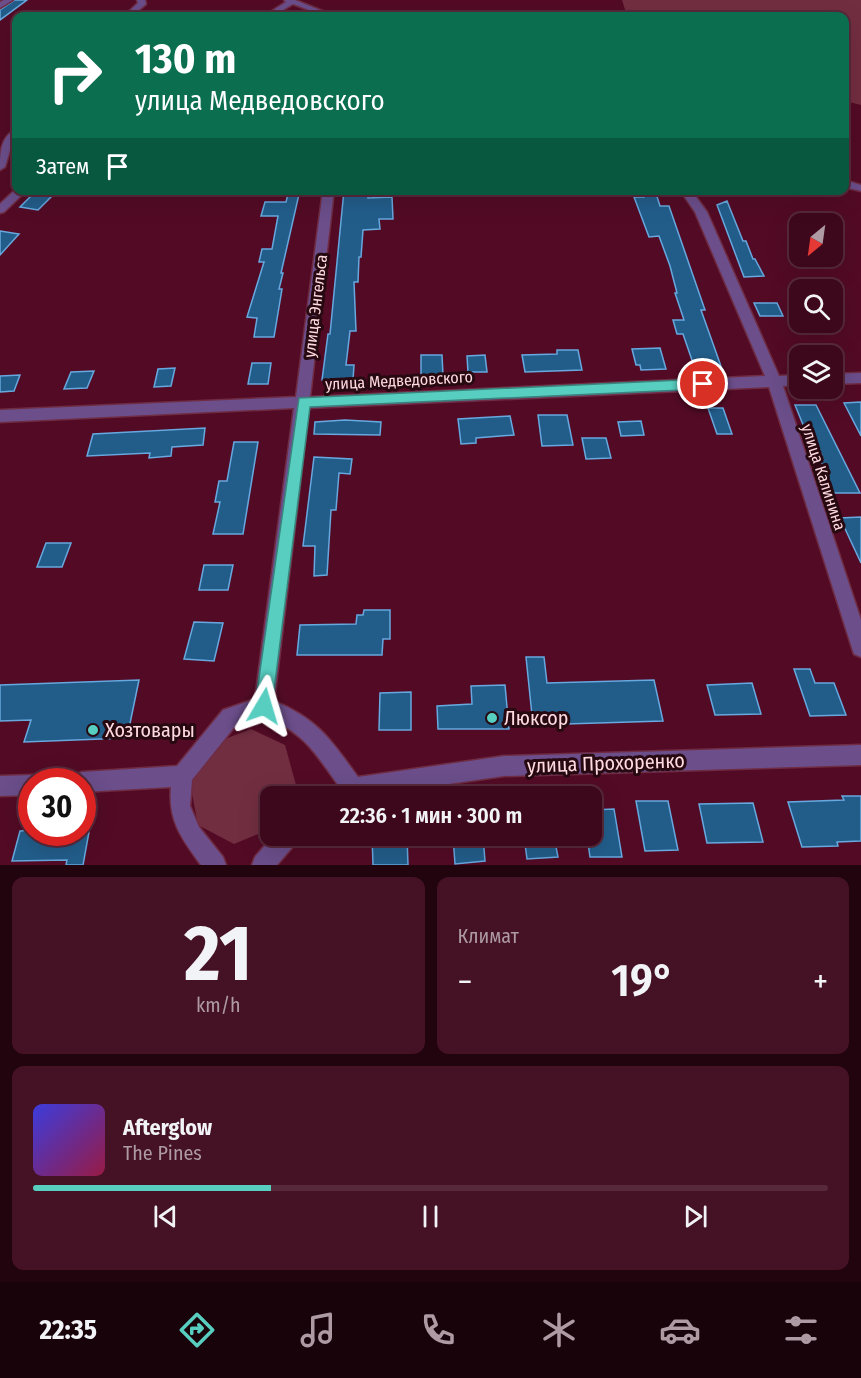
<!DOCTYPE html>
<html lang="ru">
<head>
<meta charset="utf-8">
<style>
	body { margin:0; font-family:"Fira Sans Condensed",sans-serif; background:#451125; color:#f1f3f6; height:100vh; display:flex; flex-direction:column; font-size:22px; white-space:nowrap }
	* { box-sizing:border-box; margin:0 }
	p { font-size:20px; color:#ad9aa3 }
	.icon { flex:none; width:33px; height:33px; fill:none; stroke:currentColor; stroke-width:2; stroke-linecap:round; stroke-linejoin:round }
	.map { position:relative; height:865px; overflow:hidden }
	.panel { display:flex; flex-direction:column; gap:12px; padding:12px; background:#22040f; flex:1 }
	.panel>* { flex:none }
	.banner { position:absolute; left:12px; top:12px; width:837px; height:183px; border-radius:12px; box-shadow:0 6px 24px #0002,0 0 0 2px #57293b; background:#0b6e4f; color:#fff; overflow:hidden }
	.needle { width:39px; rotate:209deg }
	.tools { position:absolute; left:789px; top:213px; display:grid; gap:12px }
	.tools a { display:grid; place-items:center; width:54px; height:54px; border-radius:12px; background:#3e081c; box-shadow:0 6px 24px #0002,0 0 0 2px #57293b; font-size:30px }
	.speed { position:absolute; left:18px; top:768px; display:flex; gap:12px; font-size:30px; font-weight:700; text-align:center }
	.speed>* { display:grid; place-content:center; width:78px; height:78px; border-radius:50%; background:#3e081c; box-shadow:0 6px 24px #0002,0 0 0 2px #57293b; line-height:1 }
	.speed .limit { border:9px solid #d22; background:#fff; color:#111 }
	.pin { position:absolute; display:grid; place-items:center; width:51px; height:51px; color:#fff; margin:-26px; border:3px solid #fff; border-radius:50%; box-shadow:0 2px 6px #0007 }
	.me { position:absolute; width:66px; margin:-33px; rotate:7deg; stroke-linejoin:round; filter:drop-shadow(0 0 4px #0008) }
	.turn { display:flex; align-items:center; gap:21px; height:126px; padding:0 24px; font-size:27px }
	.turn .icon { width:78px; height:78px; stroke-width:2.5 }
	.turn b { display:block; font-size:42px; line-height:51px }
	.then { display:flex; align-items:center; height:57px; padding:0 24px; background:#0003; gap:12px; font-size:22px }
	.big { font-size:45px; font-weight:600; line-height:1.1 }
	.panel .tile { flex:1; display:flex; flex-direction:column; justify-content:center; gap:9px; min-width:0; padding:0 21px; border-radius:12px; background:#451125 }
	.panel .dial { align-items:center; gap:0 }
	.dial b { font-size:78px; line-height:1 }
	.song { display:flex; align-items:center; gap:18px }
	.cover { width:72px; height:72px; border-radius:9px; background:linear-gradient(135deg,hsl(240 70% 55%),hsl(340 70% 35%)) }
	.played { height:6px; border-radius:3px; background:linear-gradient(90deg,#58cec1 30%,#57293b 30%) }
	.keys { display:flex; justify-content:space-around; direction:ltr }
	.heat { display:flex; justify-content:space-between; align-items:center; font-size:33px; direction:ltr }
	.panel .tiles { flex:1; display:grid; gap:12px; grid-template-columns:1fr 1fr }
	.tile:last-child { grid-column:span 2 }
	.trip { position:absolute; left:260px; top:786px; width:342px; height:60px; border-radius:12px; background:#3e081c; box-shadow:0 6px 24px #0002,0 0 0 2px #57293b; font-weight:600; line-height:60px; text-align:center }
	.menu { display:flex; height:96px; justify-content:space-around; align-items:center; background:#19030b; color:#ad9aa3 }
	.menu .icon { width:42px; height:42px }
	.menu .current { color:#58cec1 }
	.menu b { font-size:27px; color:#f1f3f6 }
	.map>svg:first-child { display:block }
	.green { fill:#722e41 }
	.building { fill:#225d8a; stroke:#67a8de; stroke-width:1.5 }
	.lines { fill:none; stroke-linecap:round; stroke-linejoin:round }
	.minor-casing { stroke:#6f2c43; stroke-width:3 }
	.minor { fill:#6b4e8a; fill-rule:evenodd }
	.route { fill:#58cec1; stroke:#39867d; stroke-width:1.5 }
	.poi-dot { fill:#58cec1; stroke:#270911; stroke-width:2 }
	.labels { text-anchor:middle; stroke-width:6; stroke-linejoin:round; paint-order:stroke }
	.street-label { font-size:16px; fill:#ffdae1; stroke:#270911 }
	.near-poi-label { font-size:20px; fill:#ffdae1; stroke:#270911; text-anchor:start }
	.near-street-label { font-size:20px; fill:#ffdae1; stroke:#270911 }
</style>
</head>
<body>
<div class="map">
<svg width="861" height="865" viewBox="0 0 861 865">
	<rect width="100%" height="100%" fill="#530b25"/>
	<path class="green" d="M622,0H861V105L845,101L844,16H627Z
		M251,729L285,745L296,785L290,796H270V829L234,844L198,825L190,783L212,744Z"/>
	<path class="building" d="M15,0H27L0,20V10Z
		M289,190H300L281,273H283L279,289H282L274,337H254L257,318L247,317L264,262H259L262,249H272L278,216H261L265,202H286Z
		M344,190L368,191V198L392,197L393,219H379L380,229L363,230L361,257H359L358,282H354L356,331H350L346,365H354L353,380H322L328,334H330Z
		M642,190H655L660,206H669L705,310H701L722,369H695L683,334H677L673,320H684L675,293H677L670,266L659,236L649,237L634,197H644Z
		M34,193L52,196L38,210L20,207Z
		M727,201L743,241H746L753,259H755L764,276L744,277L717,205Z
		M0,231L19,234L0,255Z
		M754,303H777L783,316H760Z
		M660,348L666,369L641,370L640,365H636L632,349Z
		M557,350H578L582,370L525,372L522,355L557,354Z
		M421,355H442L443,375H421Z
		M485,355L487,372H468L467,356Z
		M252,363H271L268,384H248Z
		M175,368L171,386L154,387L158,369Z
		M94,371L87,388L64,389L71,372Z
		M20,375L14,391L0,392V376Z
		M861,402V436L844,403Z
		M795,405H816L860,493H829L822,476H826L820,458H823L812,432H806Z
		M708,408H723L732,434H717Z
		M538,415H567L573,445L542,446Z
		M510,416L514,435L476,438V443L461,444L458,419Z
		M345,420L381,422L380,435L314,434L315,422Z
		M641,421L644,435L621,436L618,422Z
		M205,428L203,445L172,447L171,456L149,458L150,453L87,456L93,434Z
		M582,438H606L611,458L586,459Z
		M234,442H258L243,534H213L220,502H215L219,481H227Z
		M314,457L352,459L350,474L339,473L336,510H331L327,575L314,576L315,546H303Z
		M861,517V563L840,518Z
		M46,543H71L62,567H37Z
		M204,565H233L228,590H199Z
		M364,610H390V639H383L382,655H297L300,625L356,624L357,615H363Z
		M194,622L223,623L214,661L184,659Z
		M526,657H544L547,683L654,680L663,721L533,725Z
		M794,669H810L815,683H834L846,715L810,716Z
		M139,680L127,738L24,742L31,720L0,721V685Z
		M752,683L761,714L715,715L707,685Z
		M505,685L509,729H438L437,706L472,704L471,686Z
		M411,692V730H379L380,693Z
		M842,796H861V841L837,842L838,846L802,847L788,802L844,800Z
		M636,801H668L678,850L645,851Z
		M753,803L763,842L707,843L699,804Z
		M614,809L622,857H590L587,836H591V810Z
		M32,830V832H89L83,865H66L67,860L12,861L20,831Z
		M372,836H407L408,865H373Z
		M453,836H483L485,861L455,864Z
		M524,836H554L558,857L527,859Z"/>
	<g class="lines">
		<defs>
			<path id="minor" d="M4,0H13L0,8V2Z
				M137,0H145L146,4L132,16H124L138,3Z
				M284,0H295L335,16H325L293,4L273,16H264L286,2Z
				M16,129V138L12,143L5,167L0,170C0,154 0,137 16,129Z
				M844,180L861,185V191L844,187Z
				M16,189L27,190L4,212L0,213V204Z
				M323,190H334L310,397L765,376L695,212L680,190H691L707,212L779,376L800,375V385L783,386L861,620V657L854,654L852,648L769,387L309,408L274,701C319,720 330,739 358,777L504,756L861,745V765L504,776L366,796H330L333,789L338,785C314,751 304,733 264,716L236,725L192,780L190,806L199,827L223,857L226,865H201C182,839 168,821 171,787L82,792V782H72L75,775L82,772L177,766L223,710L255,699L294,408L0,422V410L296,397Z
				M861,373V383L832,384V374Z
				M32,775L39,778L41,782H32V795L0,796V776Z
				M273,836H298L295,844L277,865H252L255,857Z"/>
		</defs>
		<use href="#minor" class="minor-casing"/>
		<use href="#minor" class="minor"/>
	</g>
	<path class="route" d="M703,379L710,384L703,389L310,407L272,706L270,712L264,715L257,712L255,706L299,398Z"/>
	<g class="poi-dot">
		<circle cx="492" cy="718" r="6"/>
		<circle cx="93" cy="730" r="6"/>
	</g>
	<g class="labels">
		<g class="street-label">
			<text transform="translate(315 306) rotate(-83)" y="6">улица Энгельса</text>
			<text transform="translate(399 380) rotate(-3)" y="6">улица Медведовского</text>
			<text transform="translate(824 477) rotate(72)" y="6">улица Калинина</text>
		</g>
		<g class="near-poi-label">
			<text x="504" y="725">Люксор</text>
			<text x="105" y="737">Хозтовары</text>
		</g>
		<g class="near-street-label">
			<text transform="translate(606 763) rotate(-2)" y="7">улица Прохоренко</text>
		</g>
	</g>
</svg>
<div class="tools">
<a><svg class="needle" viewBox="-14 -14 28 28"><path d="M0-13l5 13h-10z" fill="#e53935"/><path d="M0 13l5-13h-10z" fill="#ad9aa3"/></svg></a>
<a><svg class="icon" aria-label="search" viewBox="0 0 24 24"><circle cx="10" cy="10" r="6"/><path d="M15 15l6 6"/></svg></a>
<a><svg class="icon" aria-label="layers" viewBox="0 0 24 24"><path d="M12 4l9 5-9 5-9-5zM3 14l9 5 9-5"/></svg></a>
</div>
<div class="speed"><div class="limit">30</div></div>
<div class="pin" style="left:703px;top:384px;background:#d93025"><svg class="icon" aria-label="arrive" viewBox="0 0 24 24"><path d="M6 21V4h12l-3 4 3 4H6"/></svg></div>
<svg class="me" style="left:264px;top:706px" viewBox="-20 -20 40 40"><path d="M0-17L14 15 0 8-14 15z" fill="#58cec1" stroke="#fff" stroke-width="4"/></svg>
<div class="trip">22:36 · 1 мин · 300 m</div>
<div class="banner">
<div class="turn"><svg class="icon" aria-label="right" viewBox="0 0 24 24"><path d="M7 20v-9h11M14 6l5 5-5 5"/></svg><div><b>130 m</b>улица Медведовского</div></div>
<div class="then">Затем<svg class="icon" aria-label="arrive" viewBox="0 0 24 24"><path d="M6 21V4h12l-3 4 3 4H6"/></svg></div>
</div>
</div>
<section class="panel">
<div class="tiles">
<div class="tile dial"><b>21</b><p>km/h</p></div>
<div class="tile"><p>Климат</p>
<div class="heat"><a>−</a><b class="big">19°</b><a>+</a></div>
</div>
<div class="tile">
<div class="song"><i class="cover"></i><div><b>Afterglow</b><p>The Pines</p></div></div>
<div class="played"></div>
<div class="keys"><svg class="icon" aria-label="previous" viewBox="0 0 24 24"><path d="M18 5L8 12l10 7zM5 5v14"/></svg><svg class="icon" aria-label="pause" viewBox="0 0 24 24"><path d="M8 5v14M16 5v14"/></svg><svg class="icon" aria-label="next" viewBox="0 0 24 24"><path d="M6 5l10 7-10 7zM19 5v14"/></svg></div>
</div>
</div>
</section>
<nav class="menu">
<b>22:35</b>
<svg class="icon current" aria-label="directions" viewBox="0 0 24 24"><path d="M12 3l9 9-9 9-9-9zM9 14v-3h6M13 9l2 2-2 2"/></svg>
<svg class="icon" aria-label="music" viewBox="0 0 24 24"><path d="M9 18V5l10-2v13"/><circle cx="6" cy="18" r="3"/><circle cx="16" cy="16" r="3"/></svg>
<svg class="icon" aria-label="phone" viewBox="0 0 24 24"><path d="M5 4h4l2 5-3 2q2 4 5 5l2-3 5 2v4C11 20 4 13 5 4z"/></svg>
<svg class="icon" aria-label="climate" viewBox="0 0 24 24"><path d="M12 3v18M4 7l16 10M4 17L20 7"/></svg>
<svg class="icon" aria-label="car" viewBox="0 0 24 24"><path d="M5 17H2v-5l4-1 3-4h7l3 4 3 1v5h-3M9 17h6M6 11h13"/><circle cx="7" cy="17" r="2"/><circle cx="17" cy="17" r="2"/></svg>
<svg class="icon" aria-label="filters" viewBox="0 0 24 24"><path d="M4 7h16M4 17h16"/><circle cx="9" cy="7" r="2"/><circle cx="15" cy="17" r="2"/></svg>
</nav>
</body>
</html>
